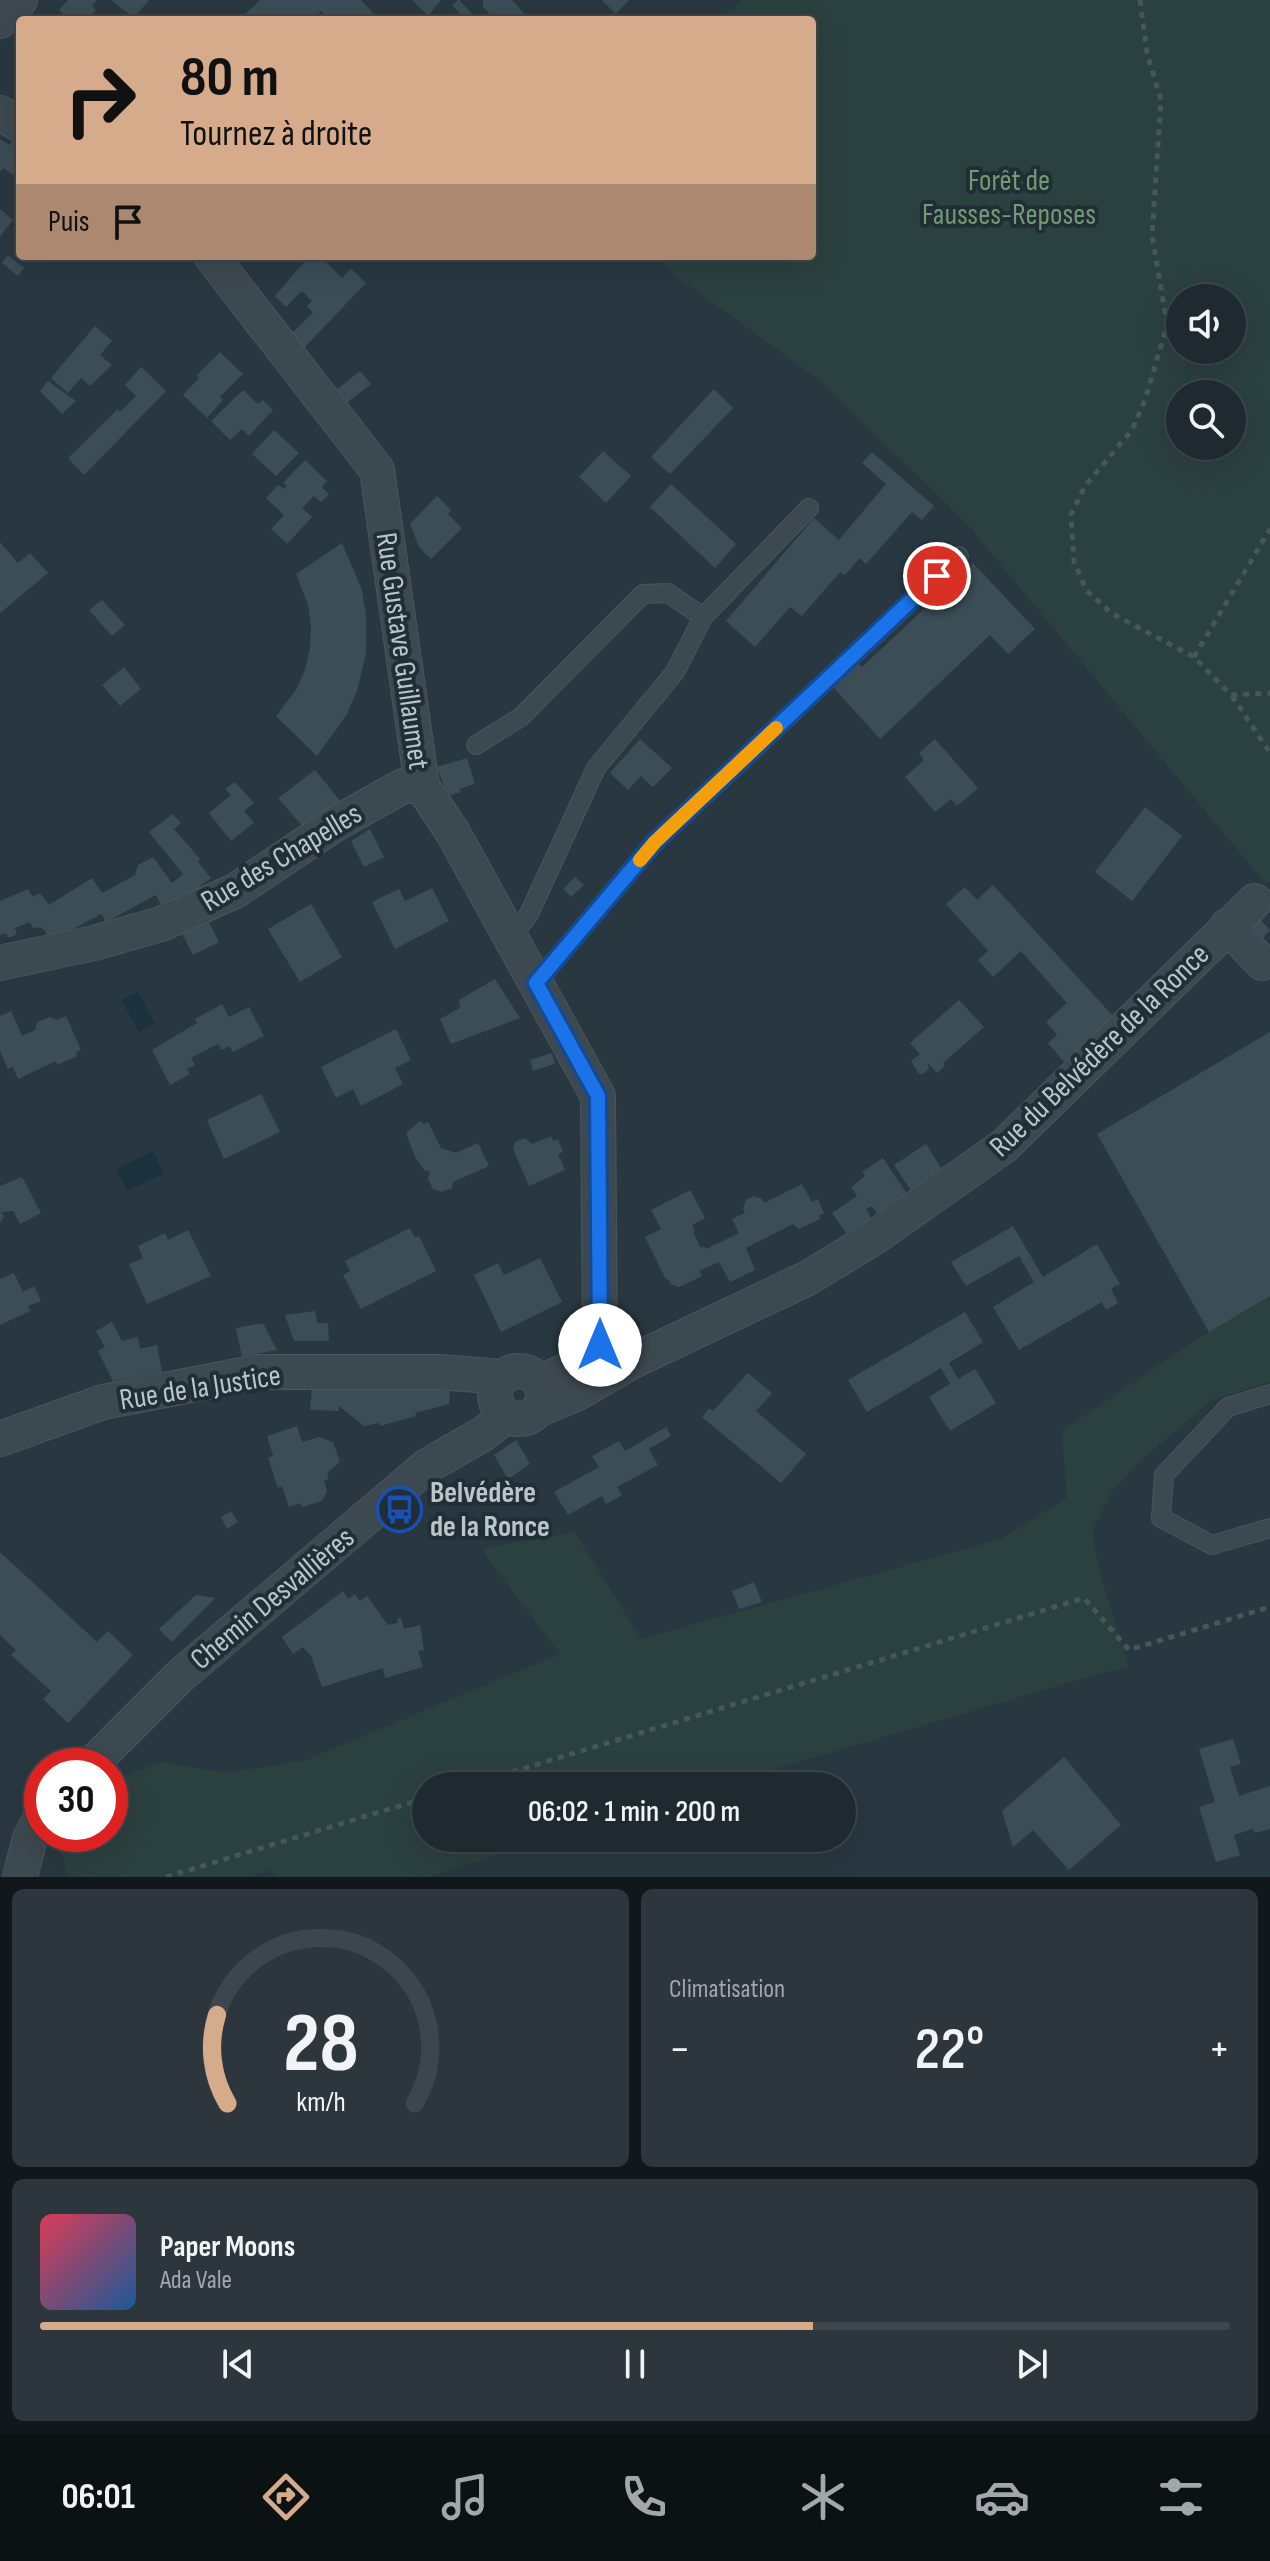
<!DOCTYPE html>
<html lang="fr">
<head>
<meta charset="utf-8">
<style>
	body { margin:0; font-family:"Sofia Sans Condensed",sans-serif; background:#2c363c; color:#f1f3f6; height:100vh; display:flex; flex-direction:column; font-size:30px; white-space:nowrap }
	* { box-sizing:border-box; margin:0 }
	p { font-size:26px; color:#a1a7ab }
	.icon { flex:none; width:44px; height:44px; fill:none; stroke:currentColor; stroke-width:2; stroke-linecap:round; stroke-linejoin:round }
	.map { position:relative; height:1877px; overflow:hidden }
	.panel { display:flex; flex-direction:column; gap:12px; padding:12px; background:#11171a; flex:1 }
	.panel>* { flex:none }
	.top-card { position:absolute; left:16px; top:16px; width:800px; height:244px; border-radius:8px; box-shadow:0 8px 32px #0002,0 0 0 2px #3c464c; background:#d6ab8b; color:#111; overflow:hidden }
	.controls { position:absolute; left:1166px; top:284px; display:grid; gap:16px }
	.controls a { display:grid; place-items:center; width:80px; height:80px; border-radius:50%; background:#1f2a30; box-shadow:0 8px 32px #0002,0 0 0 2px #3c464c; font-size:40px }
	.speed { position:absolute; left:24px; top:1748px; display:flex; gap:16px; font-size:40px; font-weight:700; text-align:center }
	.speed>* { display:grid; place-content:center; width:104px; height:104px; border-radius:50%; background:#1f2a30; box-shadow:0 8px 32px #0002,0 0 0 2px #3c464c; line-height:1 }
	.speed .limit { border:12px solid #d22; background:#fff; color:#111 }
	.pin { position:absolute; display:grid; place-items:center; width:68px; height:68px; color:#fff; margin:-34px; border:4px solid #fff; border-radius:50%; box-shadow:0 2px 8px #0007 }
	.me { position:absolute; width:88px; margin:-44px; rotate:0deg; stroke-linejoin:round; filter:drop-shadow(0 0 6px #0008) }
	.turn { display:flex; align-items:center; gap:28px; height:168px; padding:0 32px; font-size:36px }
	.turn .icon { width:104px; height:104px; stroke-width:2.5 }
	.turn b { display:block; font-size:56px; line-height:68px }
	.then { display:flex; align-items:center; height:76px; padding:0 32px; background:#0003; gap:16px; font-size:30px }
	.big { font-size:60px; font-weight:600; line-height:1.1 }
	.panel .widget { flex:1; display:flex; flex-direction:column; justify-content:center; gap:12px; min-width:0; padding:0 28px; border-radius:12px; background:#2c363c }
	.panel .dial { align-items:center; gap:0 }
	.dial svg { height:208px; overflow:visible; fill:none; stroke:#3c464c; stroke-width:7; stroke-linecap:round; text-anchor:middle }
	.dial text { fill:#f1f3f6; stroke:none }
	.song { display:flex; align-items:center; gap:24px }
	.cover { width:96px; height:96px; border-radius:12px; background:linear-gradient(135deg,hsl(350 70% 55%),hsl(210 70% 35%)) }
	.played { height:8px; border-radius:4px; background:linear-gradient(90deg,#d6ab8b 65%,#3c464c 65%) }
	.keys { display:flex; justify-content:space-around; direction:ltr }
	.heat { display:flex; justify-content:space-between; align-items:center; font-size:44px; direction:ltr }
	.panel .tiles { flex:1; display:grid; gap:12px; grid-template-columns:1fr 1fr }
	.widget:last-child { grid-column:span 2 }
	.trip { position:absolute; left:412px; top:1772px; width:444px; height:80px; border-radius:40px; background:#1f2a30; box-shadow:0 8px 32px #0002,0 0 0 2px #3c464c; font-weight:600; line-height:80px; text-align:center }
	.dock { display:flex; height:128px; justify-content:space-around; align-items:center; background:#0c1113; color:#a1a7ab }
	.dock .icon { width:56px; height:56px }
	.dock .selected { color:#d6ab8b }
	.dock b { font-size:36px; color:#f1f3f6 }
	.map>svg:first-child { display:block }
	.green { fill:#2b413f; fill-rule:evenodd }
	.water { fill:#1c313e }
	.building { fill:#3b4d56 }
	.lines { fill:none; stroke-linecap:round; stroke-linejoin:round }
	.service-casing { stroke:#49555d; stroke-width:20 }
	.minor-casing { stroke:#49555d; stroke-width:36 }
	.path { stroke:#445956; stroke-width:5; stroke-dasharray:6 6; stroke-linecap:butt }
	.service { stroke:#3d4950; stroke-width:18 }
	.minor { stroke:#3d4950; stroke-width:34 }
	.route-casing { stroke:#114b97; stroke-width:20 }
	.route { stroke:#1a73e8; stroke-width:14 }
	.slow { stroke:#f59e0b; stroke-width:14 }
	.labels { text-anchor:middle; stroke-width:8; stroke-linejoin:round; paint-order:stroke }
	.park-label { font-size:30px; fill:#729a73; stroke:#212e36 }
	.street-label { font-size:30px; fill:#bac4ca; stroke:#212e36 }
	.poi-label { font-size:30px; font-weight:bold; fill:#bac4ca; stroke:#212e36; text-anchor:start }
</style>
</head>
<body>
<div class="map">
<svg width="1270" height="1877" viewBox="0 0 1270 1877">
	<rect width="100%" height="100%" fill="#293840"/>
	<path class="green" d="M742,0H1270V881L1266,884L967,524L818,379L676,276L657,256H812V20H718ZM1180,298H1232V350H1180ZM1180,394H1232V446H1180Z
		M1270,1296V1382L1212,1400L1139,1462L1110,1494L1092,1530L1100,1574L1129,1668L1101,1673L717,1786H426V1838H548L429,1877H274L272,1870L246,1877H67L60,1847L71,1834H110V1791L124,1776L160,1762L228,1773L306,1760L560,1654L481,1549L575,1532L641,1639L1001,1539L1067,1498L1062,1431L1208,1332Z"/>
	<path class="water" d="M138,992L155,1023L139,1032L121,1000Z
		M153,1151L163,1174L127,1191L116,1169Z"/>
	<path class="building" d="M68,0H97L92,6L96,10L91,15L96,20H69L59,10Z
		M111,0H149L134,18Z
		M260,0H361L379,20H329L321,11L312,20H239Z
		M412,0H441L428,16Z
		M458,0H459L478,20H466L452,5Z
		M483,0H512L530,20H495L483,7Z
		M602,0H629L616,14Z
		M15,138L20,141V170L16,177L3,168L0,172V139L10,145Z
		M0,209L13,220L0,237Z
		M8,255L24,268L18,276L2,263Z
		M309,256H320L342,278L351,268L366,283L300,352L288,337L313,313L307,306L312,301L302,291L286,307L275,296Z
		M95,326L112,341L100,355L112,365L90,386L81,378L68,393L51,378Z
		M220,352L243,374L220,397L223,400L207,418L183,395L199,378L197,375Z
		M141,367L166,391L84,475L68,458L118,409L120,412L136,396L125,385Z
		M360,371L371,384L344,405L334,392Z
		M48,381L76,401L62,414L40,391Z
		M714,389L733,408L670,474L651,457Z
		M243,390L258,404L263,400L273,410L249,436L242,429L230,440L211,421Z
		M274,430L299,453L276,476L252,454Z
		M603,451L631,476L606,503L579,477Z
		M872,452L934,506L922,520L912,512L866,564L860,558L845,575L840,572L802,616L790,607L755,647L726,621L814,518L839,540L886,484L862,463Z
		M305,460L327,481L322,487L329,494L321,502L314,496L302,508L312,517L287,544L271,529L284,515L266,498L278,485L284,489L287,486L283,483Z
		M671,484L736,544L715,568L650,507Z
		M437,496L451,510L448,514L462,528L431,559L419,547L410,524Z
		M0,542L18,563L30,553L48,573L0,613Z
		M342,543L362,590L366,615V654L357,691L347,714L317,756L276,716L296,690L305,670L310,648L311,627L308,605L296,574Z
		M973,563L1035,629L1008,654L990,635L880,739L834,688L859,664L862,667Z
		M102,600L125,625L112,636L89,610Z
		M124,667L141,689L120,706L102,685Z
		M640,739L672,768L653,787L641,776L628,790L610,773Z
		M935,739L978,788L957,806L951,799L935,812L905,777L924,760L919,753Z
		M467,758L475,784L459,789L461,792L448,796L437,767Z
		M315,770L342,803L303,827L278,798Z
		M235,782L254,803L244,811L254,823L231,841L209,813L231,795L225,789Z
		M1145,807L1182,836L1132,901L1095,872Z
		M173,814L181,823L174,829L200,859L198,862L211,878L188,895L163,909L156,895L106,922L101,914L49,942L46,932L41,927L33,928L30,922L15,928L17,934L8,938L6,933L0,935V901L28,889L33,897L40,893L49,905L92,878L102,893L135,875L138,865L153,857L172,883L183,874L149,832Z
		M370,829L384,857L364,867L351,841Z
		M575,877L584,885L571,897L563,889Z
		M993,885L1113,1016L1064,1062L1048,1043L1057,1035L1046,1022L1067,1003L1021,951L993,977L978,960L988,951L946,904L965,887L977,900Z
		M432,888L449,921L395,949L372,902L399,889L405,901Z
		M311,904L342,957L300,982L268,929Z
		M206,917L219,942L193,955L181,931Z
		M1258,917L1270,930L1261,941L1247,928Z
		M495,979L520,1018L451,1044L440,1019L460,1008L459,1000Z
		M959,1000L984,1027L943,1063L945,1066L937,1073L928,1063L929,1069L923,1074L918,1073L911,1061L920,1054L910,1043Z
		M222,1004L229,1017L249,1007L264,1036L233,1052L229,1046L222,1050L218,1044L191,1058L195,1065L187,1069L190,1074L170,1085L152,1050L197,1023L195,1019Z
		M11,1011L22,1036L35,1030L37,1022L50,1017L57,1020L66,1016L81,1050L76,1052L77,1056L57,1065L56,1061L18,1079L13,1067L8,1069L0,1051V1016Z
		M396,1029L411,1060L395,1068L403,1084L361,1106L353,1089L336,1098L321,1067Z
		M1270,1032V1296L1209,1332L1097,1134Z
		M552,1053L555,1064L533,1071L530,1060Z
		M261,1094L280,1132L224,1159L207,1120Z
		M420,1121L424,1124L428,1122L441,1148L456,1153L478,1143L489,1166L453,1182L452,1188L442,1192L433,1189L428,1179L430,1172L424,1170L415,1157L406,1133Z
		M551,1136L553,1141L558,1139L563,1152L558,1154L565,1170L529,1186L513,1149L515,1142L525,1138L532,1144Z
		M926,1144L943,1171L912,1192L894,1165Z
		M883,1158L908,1195L878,1215L872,1206L866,1209L872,1220L848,1236L832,1213L857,1196L851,1187L865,1176L862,1172Z
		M22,1177L41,1213L20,1224L13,1211L1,1212L4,1216L0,1223V1186Z
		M802,1184L812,1202L818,1199L824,1213L819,1216L820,1219L799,1229L793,1224L746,1248L755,1270L730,1282L719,1262L699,1271L702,1276L679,1287L671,1284L668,1279L666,1280L645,1237L661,1229L651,1210L690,1190L705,1218L692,1225L695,1231L693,1232L701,1248L704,1246L706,1249L739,1233L732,1219L745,1213L743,1208L746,1200L754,1196L762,1199L764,1203Z
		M1013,1226L1043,1277L1097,1244L1120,1284L1111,1289L1118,1303L1106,1310L1102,1302L1019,1350L993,1307L1034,1282L1019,1256L966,1286L951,1262Z
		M410,1228L415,1238L419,1236L436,1271L361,1309L343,1275L350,1271L345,1261Z
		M188,1230L211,1276L147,1304L129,1264L143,1258L138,1246L165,1233L168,1240Z
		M540,1258L562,1302L501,1332L474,1275L498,1263L504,1275Z
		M14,1273L23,1292L34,1286L41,1301L28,1306L30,1311L0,1325V1279Z
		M315,1311L317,1323H328L329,1341H294L285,1315Z
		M965,1312L983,1342L949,1363L958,1379L975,1369L996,1403L950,1431L929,1397L950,1384L941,1368L867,1412L848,1380Z
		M112,1322L122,1341L138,1337L140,1349L157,1345L162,1372L113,1381L98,1351L105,1347L96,1331Z
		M263,1323L277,1350L242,1357L236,1328Z
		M748,1373L772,1393L756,1411L806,1454L781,1483L702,1417L709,1408L713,1411Z
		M312,1386L450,1390L449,1404L415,1413L416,1416L380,1426L379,1423L364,1426L339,1406V1411L310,1410Z
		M297,1426L302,1442L319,1437L333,1442L340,1462L327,1473L329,1479L324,1481L327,1491L322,1501L302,1507L301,1503L289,1507L282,1486L278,1488L268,1458L273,1456L267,1436Z
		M666,1427L671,1436L649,1449L658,1465L617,1487L622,1495L606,1504L602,1496L568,1515L554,1492L599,1467L592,1456L619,1441L625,1451Z
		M516,1440L530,1464L508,1479L494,1455Z
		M231,1511L238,1522L227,1529L221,1517Z
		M0,1552L97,1642L108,1631L133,1655L68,1723L43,1699L51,1691L11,1655L16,1650L0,1635Z
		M754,1582L762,1602L739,1609L732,1591Z
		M343,1591L348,1599L355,1594L360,1601L367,1596L388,1625L398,1623L397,1619L401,1618L404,1629L420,1625L424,1650L418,1651L423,1667L385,1678L383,1668L322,1687L311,1656L303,1647L293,1654L282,1637Z
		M196,1595L215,1598L172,1642L159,1629Z
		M1233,1739L1241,1764L1230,1767L1239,1796L1270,1786V1829L1254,1833L1253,1829L1234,1835L1240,1855L1216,1862L1199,1807L1215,1802L1199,1749Z
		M1064,1757L1121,1825L1069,1870L1033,1830L1013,1847L1002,1811Z"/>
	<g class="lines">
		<defs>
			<path id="service" d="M476,745L521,717L643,594L668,593L703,617
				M511,938L529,914L596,768L675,672L703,617L809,508
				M536,983L655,842L959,556
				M1270,1394L1228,1407L1164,1475L1161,1518L1212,1545L1270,1528"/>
			<path id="minor" d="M0,21L20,0
				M0,113L20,125
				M211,256L377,470L422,786L453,833L598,1096L600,1345
				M1227,926L1262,963
				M0,963L94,943L161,924L235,891L335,824L403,786H422
				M495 1395a24 24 0 1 1 48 0a24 24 0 1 1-48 0Z
				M540,1382L586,1362L600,1345
				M538,1410L576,1394L633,1361L808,1278L875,1237L1004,1146L1255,901
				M0,1439L103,1402L258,1372H439L502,1377
				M90,1766L180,1676L427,1466L483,1434L506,1416
				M20,1877L30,1838L42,1815"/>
		</defs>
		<use href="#service" class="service-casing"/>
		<use href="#minor" class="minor-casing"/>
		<path class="path" d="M1140,0L1147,53L1161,100L1152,235L1167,325L1145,400L1132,430L1085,486L1071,515L1074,562L1086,590L1111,613L1194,657L1231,695L1270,693
			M1194,657L1270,529
			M1232,696L1270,753
			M466,1786L1084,1598L1129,1650L1270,1607
			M166,1877L426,1798"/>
		<use href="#service" class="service"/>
		<use href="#minor" class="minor"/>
	</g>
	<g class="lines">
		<defs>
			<path id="route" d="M600,1345L598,1096L536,983L655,842L937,576"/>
		</defs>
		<use href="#route" class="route-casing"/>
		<use href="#route" class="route"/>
		<path class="slow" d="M640,860L655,842L776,728"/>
	</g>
	<defs>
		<symbol id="bus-ring" viewBox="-11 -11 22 22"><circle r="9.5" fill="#212e36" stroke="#1a4fb4" stroke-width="1.5"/><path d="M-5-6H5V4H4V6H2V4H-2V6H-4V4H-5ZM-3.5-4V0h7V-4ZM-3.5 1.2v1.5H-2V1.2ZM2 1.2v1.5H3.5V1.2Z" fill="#1a4fb4"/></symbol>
	</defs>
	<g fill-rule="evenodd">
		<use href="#bus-ring" x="374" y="1484" width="51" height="51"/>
	</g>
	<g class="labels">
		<g class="park-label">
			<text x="1009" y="190">Forêt de<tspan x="1009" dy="34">Fausses-Reposes</tspan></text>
		</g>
		<g class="street-label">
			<text transform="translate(403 651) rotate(82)" y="10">Rue Gustave Guillaumet</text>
			<text transform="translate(281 857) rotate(-31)" y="10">Rue des Chapelles</text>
			<text transform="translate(1099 1050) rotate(-44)" y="10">Rue du Belvédère de la Ronce</text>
			<text transform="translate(200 1387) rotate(-9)" y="10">Rue de la Justice</text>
			<text transform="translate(272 1598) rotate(-40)" y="10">Chemin Desvallières</text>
		</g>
		<g class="poi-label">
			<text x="430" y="1502">Belvédère<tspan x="430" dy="34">de la Ronce</tspan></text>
		</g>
	</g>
</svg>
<div class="controls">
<a><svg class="icon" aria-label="sound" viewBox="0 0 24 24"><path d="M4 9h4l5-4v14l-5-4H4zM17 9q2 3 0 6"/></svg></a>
<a><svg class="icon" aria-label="search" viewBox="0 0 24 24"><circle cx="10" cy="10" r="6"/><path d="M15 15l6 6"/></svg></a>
</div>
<div class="speed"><div class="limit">30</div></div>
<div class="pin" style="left:937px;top:576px;background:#d93025"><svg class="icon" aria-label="arrive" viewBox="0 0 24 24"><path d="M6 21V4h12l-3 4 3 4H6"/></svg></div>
<svg class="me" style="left:600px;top:1345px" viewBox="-20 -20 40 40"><circle r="19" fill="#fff"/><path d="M0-13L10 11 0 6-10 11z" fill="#1a73e8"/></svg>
<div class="trip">06:02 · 1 min · 200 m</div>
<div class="top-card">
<div class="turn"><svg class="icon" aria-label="right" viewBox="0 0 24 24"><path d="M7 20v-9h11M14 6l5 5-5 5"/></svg><div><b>80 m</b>Tournez à droite</div></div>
<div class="then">Puis<svg class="icon" aria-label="arrive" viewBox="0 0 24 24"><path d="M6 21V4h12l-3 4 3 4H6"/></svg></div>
</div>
</div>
<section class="panel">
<div class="tiles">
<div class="widget dial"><svg viewBox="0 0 100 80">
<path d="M14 69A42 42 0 1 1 86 69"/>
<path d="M14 69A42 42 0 0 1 10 35" stroke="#d6ab8b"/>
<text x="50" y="56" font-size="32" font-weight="700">28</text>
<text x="50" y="72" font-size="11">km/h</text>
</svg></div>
<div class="widget"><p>Climatisation</p>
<div class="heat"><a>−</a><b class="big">22°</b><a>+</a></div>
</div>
<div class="widget">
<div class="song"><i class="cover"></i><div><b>Paper Moons</b><p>Ada Vale</p></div></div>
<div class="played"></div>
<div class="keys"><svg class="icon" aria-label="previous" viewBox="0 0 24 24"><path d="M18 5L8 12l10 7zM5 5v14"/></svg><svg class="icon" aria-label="pause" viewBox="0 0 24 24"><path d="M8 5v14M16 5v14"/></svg><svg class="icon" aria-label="next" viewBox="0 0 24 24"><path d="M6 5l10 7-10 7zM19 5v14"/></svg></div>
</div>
</div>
</section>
<nav class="dock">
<b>06:01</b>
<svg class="icon selected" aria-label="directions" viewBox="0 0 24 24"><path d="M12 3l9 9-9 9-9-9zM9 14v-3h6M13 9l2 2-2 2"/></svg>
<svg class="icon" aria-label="music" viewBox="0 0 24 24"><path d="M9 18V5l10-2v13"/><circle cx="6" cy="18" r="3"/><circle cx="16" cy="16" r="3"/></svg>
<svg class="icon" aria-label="phone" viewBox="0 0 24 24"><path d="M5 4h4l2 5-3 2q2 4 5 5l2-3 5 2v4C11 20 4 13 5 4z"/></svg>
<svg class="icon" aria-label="climate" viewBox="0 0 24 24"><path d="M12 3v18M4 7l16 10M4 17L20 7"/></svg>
<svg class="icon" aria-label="car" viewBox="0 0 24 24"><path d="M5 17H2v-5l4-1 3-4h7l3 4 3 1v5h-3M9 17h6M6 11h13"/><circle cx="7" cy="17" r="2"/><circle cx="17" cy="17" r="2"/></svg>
<svg class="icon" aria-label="filters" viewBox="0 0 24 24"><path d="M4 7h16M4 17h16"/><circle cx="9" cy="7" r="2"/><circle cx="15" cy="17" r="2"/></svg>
</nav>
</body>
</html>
